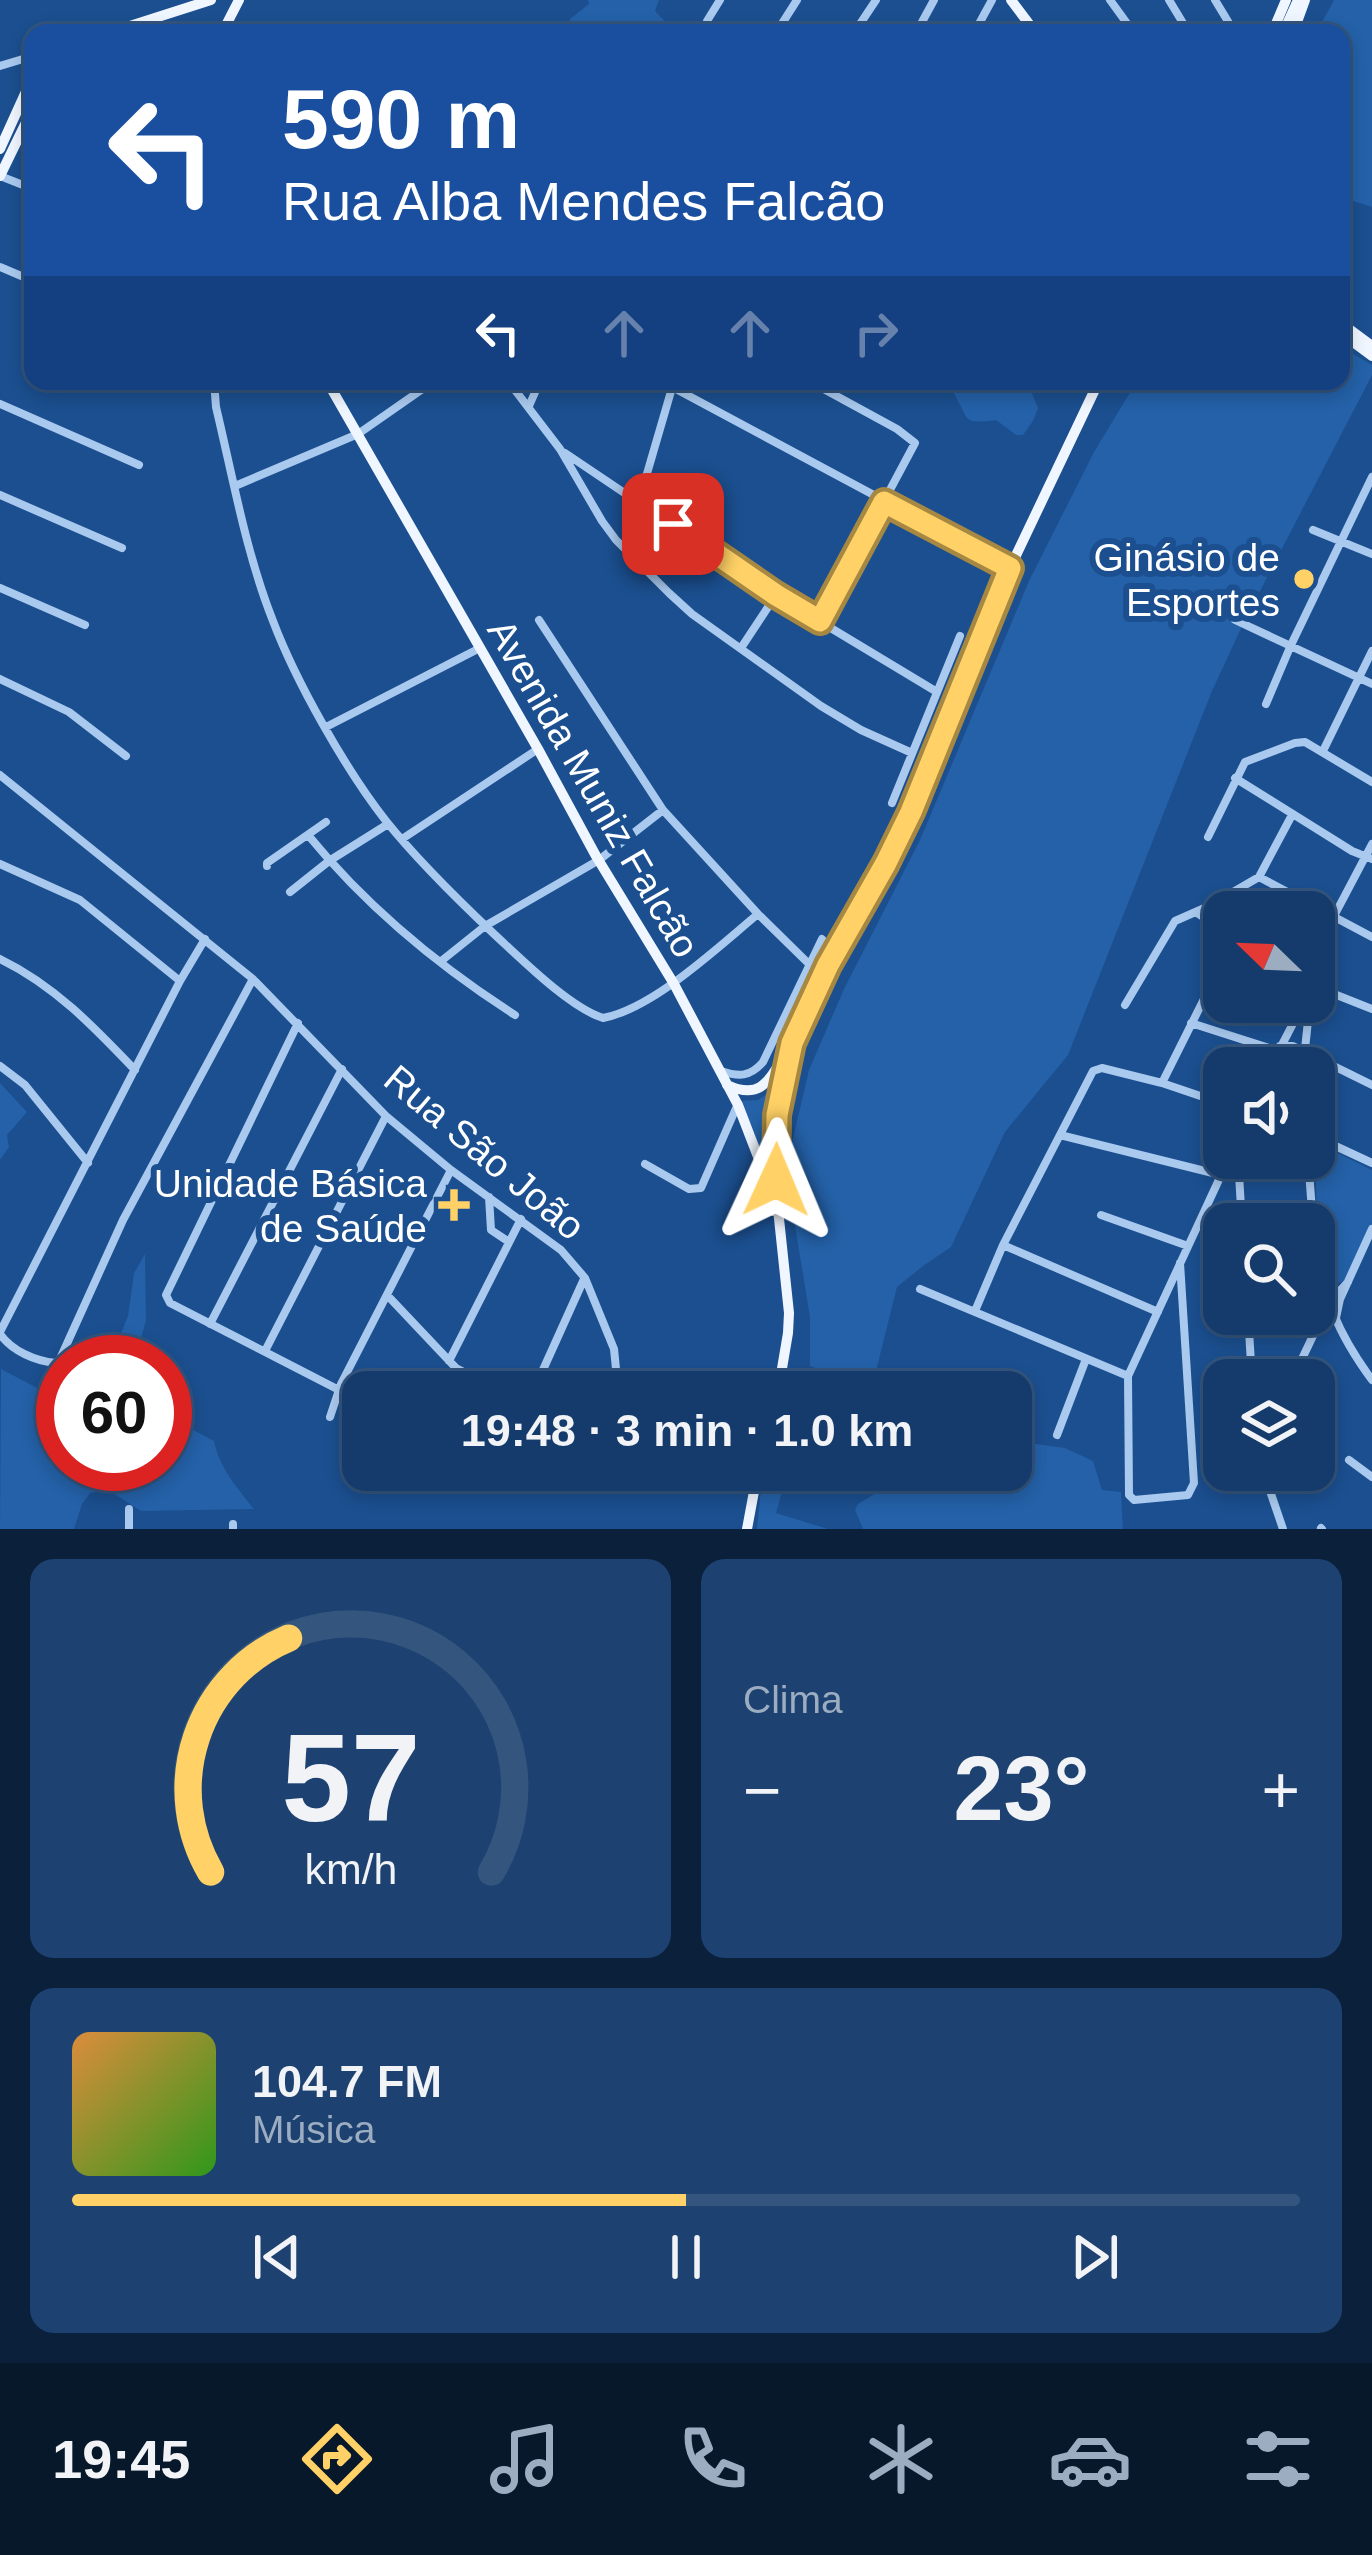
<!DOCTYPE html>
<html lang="pt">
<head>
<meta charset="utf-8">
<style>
	body { margin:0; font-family:Helvetica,sans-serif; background:#1d4271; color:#f1f3f6; height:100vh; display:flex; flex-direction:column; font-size:45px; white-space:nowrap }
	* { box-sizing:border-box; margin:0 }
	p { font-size:39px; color:#9dadc1 }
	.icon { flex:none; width:66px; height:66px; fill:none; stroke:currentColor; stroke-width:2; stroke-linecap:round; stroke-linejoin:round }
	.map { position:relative; height:1529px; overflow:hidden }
	.details { display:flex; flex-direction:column; gap:30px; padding:30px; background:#0b203b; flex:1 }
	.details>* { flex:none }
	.hud { position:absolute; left:24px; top:24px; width:1326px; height:366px; border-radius:24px; box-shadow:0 6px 18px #0003,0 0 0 3px #33557e; background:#1a4fa0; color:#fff; overflow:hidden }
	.needle { width:78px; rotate:293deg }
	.buttons { position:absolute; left:1203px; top:891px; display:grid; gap:24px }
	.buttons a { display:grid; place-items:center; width:132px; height:132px; border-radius:24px; background:#143b6b; box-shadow:0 6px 18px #0003,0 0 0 3px #33557e; font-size:60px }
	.speed { position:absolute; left:36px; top:1335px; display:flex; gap:24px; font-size:60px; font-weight:700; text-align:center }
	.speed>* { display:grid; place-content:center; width:156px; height:156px; border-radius:50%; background:#143b6b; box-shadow:0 6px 18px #0003,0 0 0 3px #33557e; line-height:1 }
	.speed .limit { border:18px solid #d22; background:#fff; color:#111 }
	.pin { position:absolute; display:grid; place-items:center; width:102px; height:102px; color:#fff; margin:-51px; border-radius:24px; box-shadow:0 6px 18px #0006 }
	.me { position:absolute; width:132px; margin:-66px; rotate:1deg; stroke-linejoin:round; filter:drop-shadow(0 0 9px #0008) }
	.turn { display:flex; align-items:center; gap:42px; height:252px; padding:0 60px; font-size:54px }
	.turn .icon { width:156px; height:156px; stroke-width:2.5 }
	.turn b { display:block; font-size:84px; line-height:102px }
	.lanes { display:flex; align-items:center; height:114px; padding:0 60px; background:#0003; justify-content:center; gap:60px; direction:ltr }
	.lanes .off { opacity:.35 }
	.big { font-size:90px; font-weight:700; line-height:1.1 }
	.details .card { flex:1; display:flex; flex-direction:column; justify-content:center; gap:18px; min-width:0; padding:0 42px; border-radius:24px; background:#1d4271 }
	.details .dial { align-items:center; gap:0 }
	.dial svg { height:312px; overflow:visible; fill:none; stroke:#33557e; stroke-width:7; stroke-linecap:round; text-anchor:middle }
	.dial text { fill:#f1f3f6; stroke:none }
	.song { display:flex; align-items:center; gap:36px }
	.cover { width:144px; height:144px; border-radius:18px; background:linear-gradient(135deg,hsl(30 70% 55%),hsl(110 70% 35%)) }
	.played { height:12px; border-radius:6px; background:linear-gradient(90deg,#ffd166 50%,#33557e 50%) }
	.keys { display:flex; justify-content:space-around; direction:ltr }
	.heat { display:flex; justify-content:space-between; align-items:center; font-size:66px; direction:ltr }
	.details .tiles { flex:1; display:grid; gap:30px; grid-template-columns:1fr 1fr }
	.card:last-child { grid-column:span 2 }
	.trip { position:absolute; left:342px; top:1371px; width:690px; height:120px; border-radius:24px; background:#143b6b; box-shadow:0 6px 18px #0003,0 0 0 3px #33557e; font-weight:700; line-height:120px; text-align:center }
	.tabs { display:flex; height:192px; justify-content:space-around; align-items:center; background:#08182b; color:#9dadc1 }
	.tabs .icon { width:84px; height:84px }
	.tabs .active { color:#ffd166 }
	.tabs b { font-size:54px; color:#f1f3f6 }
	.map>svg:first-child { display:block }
	.green { fill:#2461a8 }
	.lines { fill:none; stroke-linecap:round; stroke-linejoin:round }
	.minor { stroke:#a9c9ee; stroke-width:8 }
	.major { stroke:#f0f6ff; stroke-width:10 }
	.route-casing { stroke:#a68842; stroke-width:30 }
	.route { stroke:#ffd166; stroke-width:21 }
	.poi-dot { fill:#ffd166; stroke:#1b4f8f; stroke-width:4.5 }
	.labels { text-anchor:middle; stroke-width:12; stroke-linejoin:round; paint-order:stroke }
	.poi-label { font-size:39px; fill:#fff; stroke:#1b4f8f; text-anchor:end }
	.street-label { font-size:39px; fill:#fff; stroke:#1b4f8f }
</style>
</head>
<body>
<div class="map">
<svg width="1372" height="1529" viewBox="0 0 1372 1529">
	<rect width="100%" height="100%" fill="#1b4f8f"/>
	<path class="green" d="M588,0H659L655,11L676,33H570V19L589,4Z
		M1334,0H1372V207L1341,197V33H1316Z
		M1341,347L1372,365V375L1244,622L1212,691L1068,1055L1005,1132L951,1247L923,1266L897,1287L877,1367L880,1392L810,1366V1317L792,1208L790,1151L809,1070L844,989L920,840L1029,581L1094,452L1137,381H1341Z
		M922,381H1045L1034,386L1031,391L1038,408L1033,421L1023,435H1016L996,420C960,425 970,419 953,392Z
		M0,1083L27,1112L7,1135L9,1147L0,1160Z
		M774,1089L768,1128L767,1170L752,1126L739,1101L758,1100Z
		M1315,1142L1372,1170V1223L1350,1274L1342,1282L1333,1284L1324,1277L1317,1229Z
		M145,1254L146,1321L134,1362H107L112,1355L128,1316L134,1273Z
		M1,1369L41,1390L63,1393V1464H165V1420L180,1423L214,1441C219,1467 238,1489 254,1509L141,1511L108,1490L90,1493L82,1504L74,1529H0Z
		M1021,1442L1065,1448L1093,1461L1102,1490L1121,1492L1123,1529H863L855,1510L858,1504L913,1470H1011V1450Z
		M762,1479L782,1492L776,1513L828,1529H757Z"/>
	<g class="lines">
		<path class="minor" d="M1110,0L1134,33
			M1169,0L1189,33
			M1215,0L1235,33
			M717,33L707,21L720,0
			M776,33L797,0
			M854,33L876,0
			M916,33L934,0
			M974,33L992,0
			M0,66L33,56
			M0,176L33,189
			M0,267L33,281
			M214,381L216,407C233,478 246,553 273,621C296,682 346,770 386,821C418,861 457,899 494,934C520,958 570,1008 603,1018C654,1008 718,947 758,914
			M508,381L560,449L602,521L616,540L669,593L692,614L821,706L861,730L912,753
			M661,381L1010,568
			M809,381L897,429L915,443L820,621
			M0,404L139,465
			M529,406L540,381
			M565,453L776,595L937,692
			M235,486L358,434L434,381
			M0,495L122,548
			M639,501L674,381
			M1313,530L1372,554
			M0,588L85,625
			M539,620L663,810L758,914L808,963
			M1235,620L1372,684
			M741,648L776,595
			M0,679L69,712L126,756
			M1266,704L1291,645L1372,477
			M326,727L478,649
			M1323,751L1372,651
			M0,775L253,979L386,1116L451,1170L561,1250L585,1278L614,1349L616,1369L606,1392
			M1235,778L1352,851L1372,859
			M892,803L960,636
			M308,835C367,907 437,965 515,1015
			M1208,837L1245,762L1295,743L1305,742L1372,782
			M402,839L538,749
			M0,864L80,900L180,981
			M267,866V863L326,822
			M1259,877L1372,937
			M290,892L329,861L388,824
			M1197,913L1224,931
			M0,959C54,985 94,1027 135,1070
			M440,962L485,926L599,860L663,810
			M1314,983L1333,918L1372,844
			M1314,986L1372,1009
			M1125,1005L1175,921L1209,906L1259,877L1292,815
			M298,1023L166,1295L170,1303L339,1390
			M1191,1023L1278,1051
			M1280,1046H1293L1372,1085
			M0,1066L25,1085L88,1163
			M1270,1068L1299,1012L1308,1002
			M1303,1068L1310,1002
			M721,1071C739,1077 750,1077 763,1062L822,939
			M1162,1083L1224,959
			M1060,1135L1221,1175
			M1314,1136L1372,1163
			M1238,1158L1242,1224
			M1308,1158L1313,1224
			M645,1164L689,1189L701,1188L737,1106
			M489,1197L491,1230L509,1242
			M1101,1215L1188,1246
			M1314,1240C1325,1299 1336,1331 1372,1380
			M1003,1245L1158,1312
			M1180,1263L1194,1483L1188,1495L1134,1500L1129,1495L1128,1376L1229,1158
			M920,1289L1128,1376
			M387,1295L456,1368L502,1392
			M975,1311L1003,1245L1093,1071L1102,1068L1162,1083L1224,1104
			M1248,1314L1252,1380
			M1336,1318L1340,1299L1372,1229
			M210,1324L342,1069
			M0,1332L180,981L205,939
			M0,1334C12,1351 35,1361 56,1363L60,1359L123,1220L253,979
			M265,1351L386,1116
			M449,1361L521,1219
			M1292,1380L1328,1304L1348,1282
			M533,1392L584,1279
			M712,1392L714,1387L756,1392
			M330,1417L341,1384L451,1170
			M1314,1427L1326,1445L1314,1456
			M1057,1435L1086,1359
			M1349,1460L1372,1477
			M690,1470L692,1477
			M1265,1470L1268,1485L1283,1529
			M1268,1485L1294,1470
			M129,1509V1529
			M233,1524V1529
			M1321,1528L1322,1529"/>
		<path class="major" d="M1011,0L1036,33
			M108,33L211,0
			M222,33L239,0
			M1272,33L1286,0
			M1283,33L1298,0
			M1293,33L1305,0
			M0,149L33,76
			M0,176L33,108
			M1341,323L1372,346
			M1341,333L1372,356
			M327,381L538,749L596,856L674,984L738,1105L760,1162L773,1211
			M727,1085C760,1100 768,1082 784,1056
			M778,1392L788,1333L789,1313L775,1181V1146L777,1115L792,1043L828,965L886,864L911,812L1010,568L1099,381
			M747,1529L758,1470"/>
	</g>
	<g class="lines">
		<defs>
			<path id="route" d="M673,524L776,595L820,621L884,502L1010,568L911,812L886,863L828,965L792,1043L777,1115L776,1180"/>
		</defs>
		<use href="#route" class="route-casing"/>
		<use href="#route" class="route"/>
	</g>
	<g class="poi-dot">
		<circle cx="1304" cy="579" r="12"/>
		<path d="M448 1187h12v12h12v12h-12v12h-12v-12h-12v-12h12z"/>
	</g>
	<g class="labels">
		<g class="poi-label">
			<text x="1280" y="571">Ginásio de<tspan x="1280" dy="45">Esportes</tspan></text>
			<text x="427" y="1197">Unidade Básica<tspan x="427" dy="45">de Saúde</tspan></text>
		</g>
		<g class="street-label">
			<text transform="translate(594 788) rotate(60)" y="14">Avenida Muniz Falcão</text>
			<text transform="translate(485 1152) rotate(40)" y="14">Rua São João</text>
		</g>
	</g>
</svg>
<div class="buttons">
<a><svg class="needle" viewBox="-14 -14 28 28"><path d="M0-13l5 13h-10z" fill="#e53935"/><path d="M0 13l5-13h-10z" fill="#9dadc1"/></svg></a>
<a><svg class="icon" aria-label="sound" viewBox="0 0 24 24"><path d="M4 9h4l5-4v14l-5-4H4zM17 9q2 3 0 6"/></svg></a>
<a><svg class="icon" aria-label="search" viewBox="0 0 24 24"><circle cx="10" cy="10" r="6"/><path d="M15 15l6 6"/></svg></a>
<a><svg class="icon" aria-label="layers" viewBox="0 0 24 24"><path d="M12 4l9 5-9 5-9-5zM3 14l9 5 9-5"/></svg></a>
</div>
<div class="speed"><div class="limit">60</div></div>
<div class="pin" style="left:673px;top:524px;background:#d93025"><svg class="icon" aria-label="arrive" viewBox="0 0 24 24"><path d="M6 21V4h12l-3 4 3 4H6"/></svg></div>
<svg class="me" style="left:776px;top:1180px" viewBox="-20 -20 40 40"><path d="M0-17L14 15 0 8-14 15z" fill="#ffd166" stroke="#fff" stroke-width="4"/></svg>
<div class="trip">19:48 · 3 min · 1.0 km</div>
<div class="hud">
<div class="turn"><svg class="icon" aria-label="left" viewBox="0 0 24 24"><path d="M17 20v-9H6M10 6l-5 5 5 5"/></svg><div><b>590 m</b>Rua Alba Mendes Falcão</div></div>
<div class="lanes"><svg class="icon" aria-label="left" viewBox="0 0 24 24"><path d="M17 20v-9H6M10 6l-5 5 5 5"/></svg><svg class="icon off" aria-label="ahead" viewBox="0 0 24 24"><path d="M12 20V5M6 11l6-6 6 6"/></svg><svg class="icon off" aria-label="ahead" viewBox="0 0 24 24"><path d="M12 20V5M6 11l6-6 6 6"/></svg><svg class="icon off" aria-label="right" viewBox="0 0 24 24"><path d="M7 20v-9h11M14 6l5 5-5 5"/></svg></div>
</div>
</div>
<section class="details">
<div class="tiles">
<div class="card dial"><svg viewBox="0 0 100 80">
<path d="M14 69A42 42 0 1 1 86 69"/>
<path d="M14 69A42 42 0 0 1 34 9" stroke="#ffd166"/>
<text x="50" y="56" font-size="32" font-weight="700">57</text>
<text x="50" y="72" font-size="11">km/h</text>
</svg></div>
<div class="card"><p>Clima</p>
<div class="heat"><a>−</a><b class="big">23°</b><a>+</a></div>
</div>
<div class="card">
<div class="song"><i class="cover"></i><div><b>104.7 FM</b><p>Música</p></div></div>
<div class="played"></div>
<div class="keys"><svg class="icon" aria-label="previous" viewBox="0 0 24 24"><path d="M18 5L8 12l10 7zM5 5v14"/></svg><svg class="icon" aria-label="pause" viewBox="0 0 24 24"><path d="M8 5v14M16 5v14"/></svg><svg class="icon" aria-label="next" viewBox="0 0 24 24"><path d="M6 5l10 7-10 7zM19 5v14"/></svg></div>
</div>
</div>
</section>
<nav class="tabs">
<b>19:45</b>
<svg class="icon active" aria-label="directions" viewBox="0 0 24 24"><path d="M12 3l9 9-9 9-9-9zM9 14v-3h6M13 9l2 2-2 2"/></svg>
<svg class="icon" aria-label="music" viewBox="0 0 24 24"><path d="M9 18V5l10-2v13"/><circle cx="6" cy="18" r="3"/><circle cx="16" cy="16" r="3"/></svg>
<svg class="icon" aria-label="phone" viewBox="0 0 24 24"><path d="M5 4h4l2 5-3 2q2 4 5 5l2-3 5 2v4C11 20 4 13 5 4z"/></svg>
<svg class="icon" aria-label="climate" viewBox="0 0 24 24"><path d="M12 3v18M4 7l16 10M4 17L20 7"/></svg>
<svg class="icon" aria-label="car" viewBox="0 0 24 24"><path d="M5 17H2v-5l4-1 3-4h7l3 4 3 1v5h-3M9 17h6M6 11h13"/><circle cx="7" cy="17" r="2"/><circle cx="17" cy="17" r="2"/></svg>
<svg class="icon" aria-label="filters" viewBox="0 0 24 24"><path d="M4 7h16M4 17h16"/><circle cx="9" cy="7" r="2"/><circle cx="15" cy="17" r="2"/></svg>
</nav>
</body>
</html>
